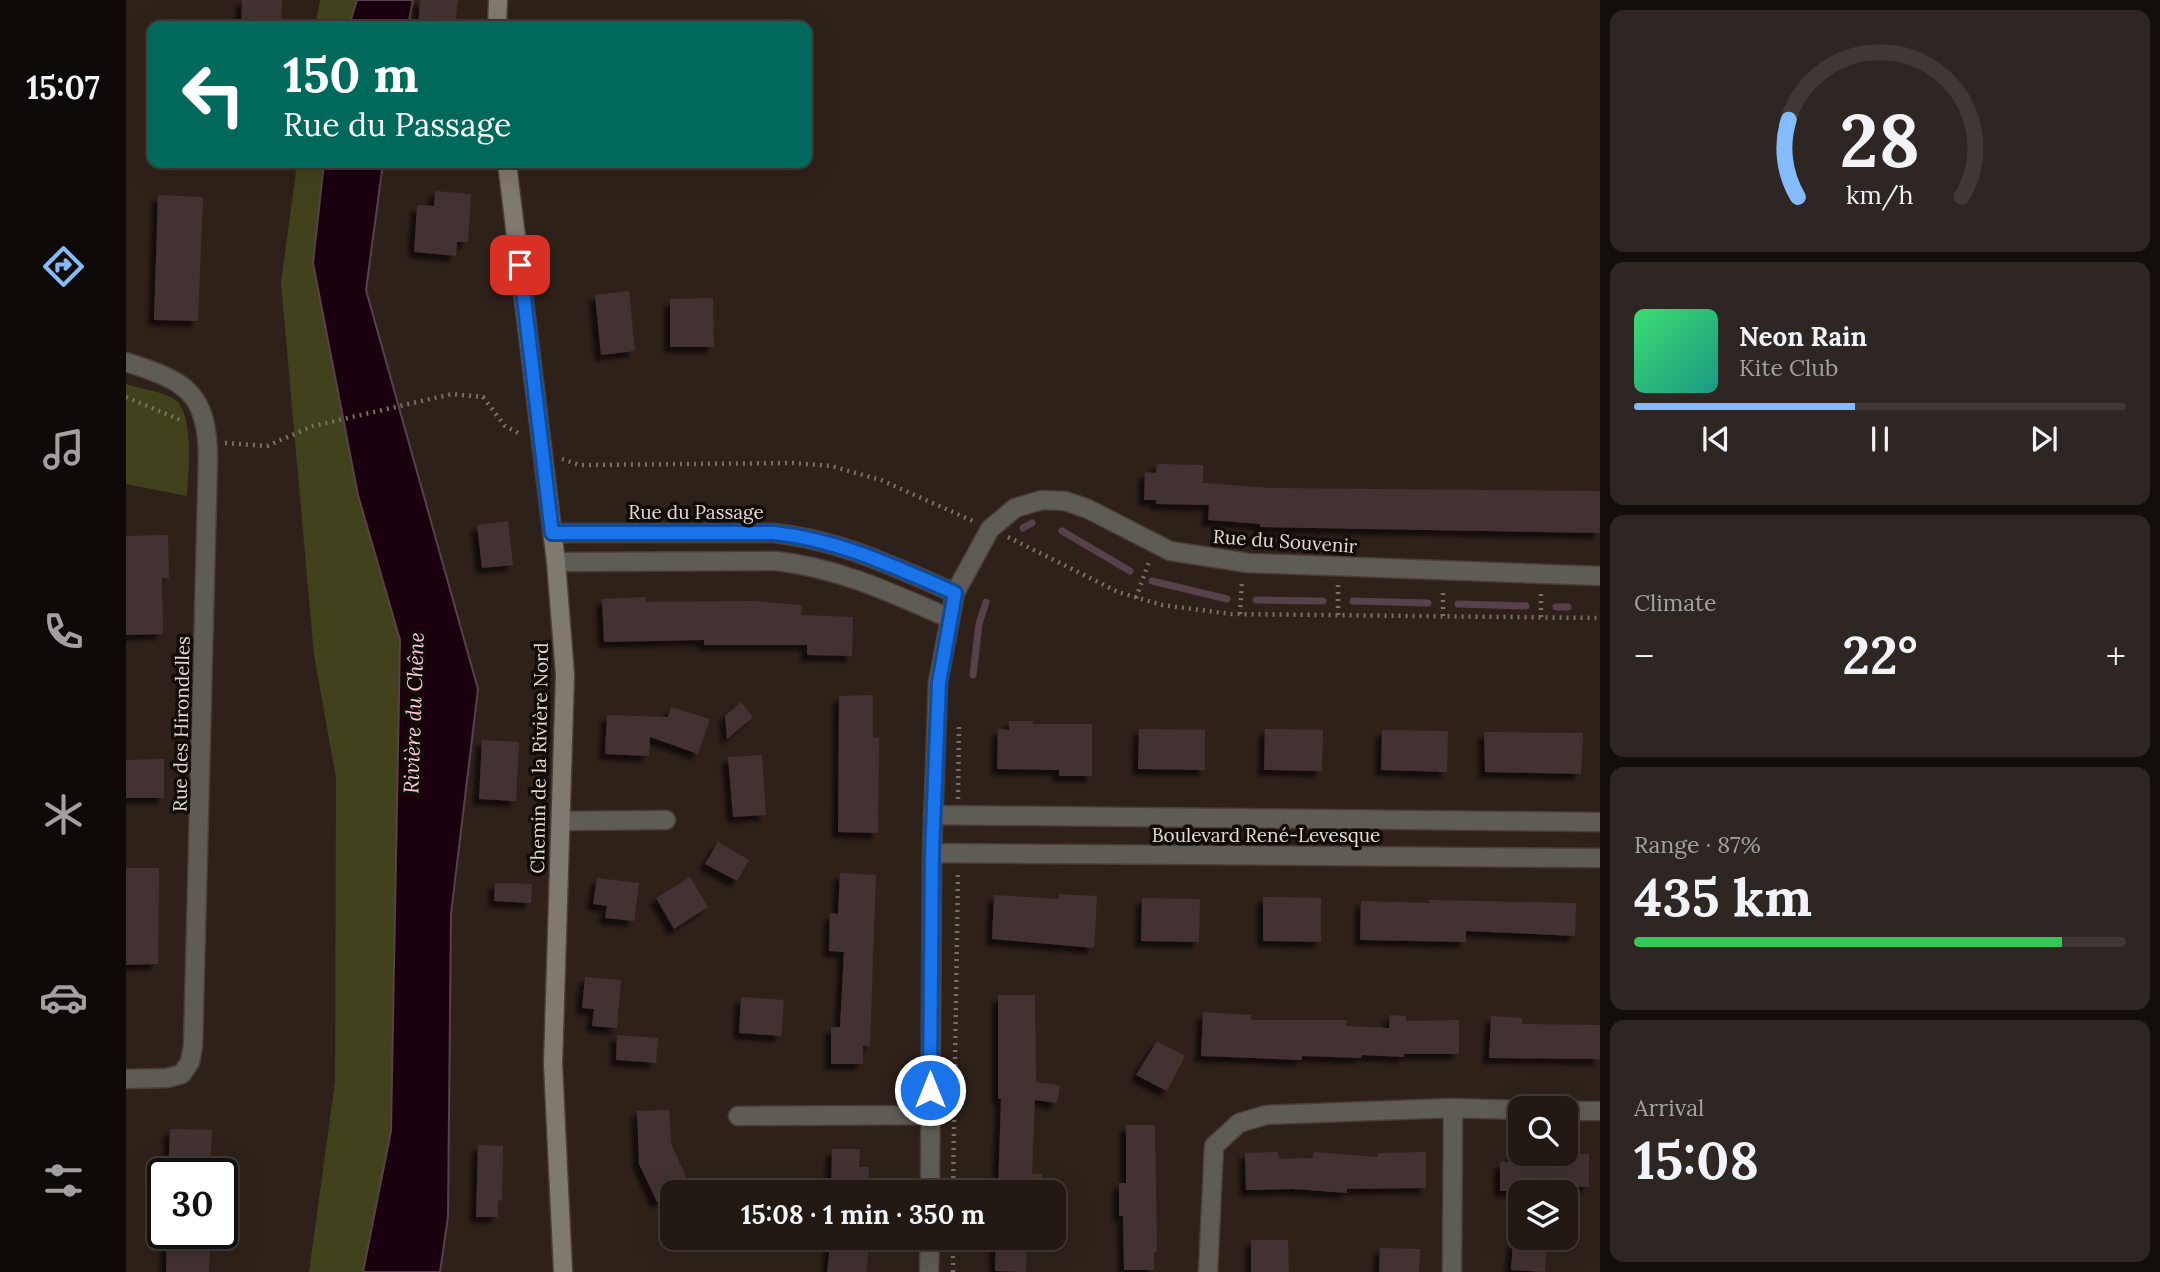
<!DOCTYPE html>
<html lang="en">
<head>
<meta charset="utf-8">
<style>
	body { margin:0; font-family:Lora,serif; background:#2e2622; color:#f1f3f6; height:100vh; display:flex; flex-direction:column; font-size:26px; white-space:nowrap }
	* { box-sizing:border-box; margin:0 }
	p { font-size:23px; color:#a2a0a0 }
	.icon { flex:none; width:38px; height:38px; fill:none; stroke:currentColor; stroke-width:2; stroke-linecap:round; stroke-linejoin:round }
	.map { position:relative; flex:1; overflow:hidden }
	.sheet { display:flex; flex-direction:column; gap:10px; padding:10px; background:#130e0b; width:560px }
	.sheet>* { flex:none }
	.guide { position:absolute; left:21px; top:21px; width:665px; height:147px; border-radius:14px; box-shadow:0 7px 28px #0002,0 0 0 2px #3f3834; background:#00695c; color:#fff; overflow:hidden }
	.fabs { position:absolute; left:1382px; top:1096px; display:grid; gap:14px }
	.fabs a { display:grid; place-items:center; width:70px; height:70px; border-radius:14px; background:#221914; box-shadow:0 7px 28px #0002,0 0 0 2px #3f3834; font-size:35px }
	.speed { position:absolute; left:21px; top:1158px; display:flex; gap:14px; font-size:35px; font-weight:700; text-align:center }
	.speed>* { display:grid; place-content:center; width:91px; height:91px; border-radius:50%; background:#221914; box-shadow:0 7px 28px #0002,0 0 0 2px #3f3834; line-height:1 }
	.speed .limit { border:4px solid #111; border-radius:10px; background:#fff; color:#111 }
	.pin { position:absolute; display:grid; place-items:center; width:60px; height:60px; color:#fff; margin:-30px; border-radius:14px; box-shadow:0 4px 10px #0006 }
	.me { position:absolute; width:77px; margin:-38px; rotate:0deg; stroke-linejoin:round; filter:drop-shadow(0 0 5px #0008) }
	.turn { display:flex; align-items:center; gap:24px; height:147px; padding:0 21px; font-size:32px }
	.turn .icon { width:91px; height:91px; stroke-width:2.5 }
	.turn b { display:block; font-size:49px; line-height:60px }
	.big { font-size:52px; font-weight:700; line-height:1.1 }
	.sheet .card { flex:1; display:flex; flex-direction:column; justify-content:center; gap:10px; min-width:0; padding:0 24px; border-radius:14px; background:#2e2622 }
	.sheet .dial { align-items:center; gap:0 }
	.dial svg { height:182px; overflow:visible; fill:none; stroke:#3f3834; stroke-width:7; stroke-linecap:round; text-anchor:middle }
	.dial text { fill:#f1f3f6; stroke:none }
	.song { display:flex; align-items:center; gap:21px }
	.cover { width:84px; height:84px; border-radius:10px; background:linear-gradient(135deg,hsl(140 70% 55%),hsl(170 70% 35%)) }
	.played { height:7px; border-radius:4px; background:linear-gradient(90deg,#84bcfb 45%,#3f3834 45%) }
	.keys { display:flex; justify-content:space-around; direction:ltr }
	.heat { display:flex; justify-content:space-between; align-items:center; font-size:38px; direction:ltr }
	.charge { height:10px; border-radius:5px; background:linear-gradient(90deg,#34c759 87%,#3f3834 0) }
	.trip { position:absolute; left:534px; top:1180px; width:406px; height:70px; border-radius:14px; background:#221914; box-shadow:0 7px 28px #0002,0 0 0 2px #3f3834; font-weight:700; line-height:70px; text-align:center }
	main { display:flex; flex:1; min-height:0 }
	.tabs { display:flex; flex-direction:column; width:126px; justify-content:space-around; align-items:center; background:#0e0a08; color:#a2a0a0 }
	.tabs .icon { width:49px; height:49px }
	.tabs .current { color:#84bcfb }
	.tabs b { font-size:32px; color:#f1f3f6 }
	.map>svg:first-child { display:block }
	.green { fill:#41411b }
	.water { fill:#1b0010; stroke:#57414b; stroke-width:2 }
	.lines { fill:none; stroke-linecap:round; stroke-linejoin:round }
	.stream { stroke:#57414b; stroke-width:7 }
	.building { fill:#433233; filter:url(#shadow) }
	.street-casing { stroke:#4b3f38; stroke-width:21 }
	.secondary-casing { stroke:#4b3f38; stroke-width:21 }
	.path { stroke:#7a6e68; stroke-width:4.5; stroke-dasharray:2 5; stroke-linecap:butt }
	.street { stroke:#5f5b55; stroke-width:18 }
	.secondary { stroke:#807970; stroke-width:18 }
	.route-casing { stroke:#114b97; stroke-width:18 }
	.route { stroke:#1a73e8; stroke-width:12 }
	.labels { text-anchor:middle; stroke-width:7; stroke-linejoin:round; paint-order:stroke }
	.street-label { font-size:19px; fill:#e3dad5; stroke:#120c09 }
	.water-label { font-size:21px; font-style:italic; fill:#fdc7e4; stroke:#120c09 }
</style>
</head>
<body>
<main>
<nav class="tabs">
<b>15:07</b>
<svg class="icon current" aria-label="directions" viewBox="0 0 24 24"><path d="M12 3l9 9-9 9-9-9zM9 14v-3h6M13 9l2 2-2 2"/></svg>
<svg class="icon" aria-label="music" viewBox="0 0 24 24"><path d="M9 18V5l10-2v13"/><circle cx="6" cy="18" r="3"/><circle cx="16" cy="16" r="3"/></svg>
<svg class="icon" aria-label="phone" viewBox="0 0 24 24"><path d="M5 4h4l2 5-3 2q2 4 5 5l2-3 5 2v4C11 20 4 13 5 4z"/></svg>
<svg class="icon" aria-label="climate" viewBox="0 0 24 24"><path d="M12 3v18M4 7l16 10M4 17L20 7"/></svg>
<svg class="icon" aria-label="car" viewBox="0 0 24 24"><path d="M5 17H2v-5l4-1 3-4h7l3 4 3 1v5h-3M9 17h6M6 11h13"/><circle cx="7" cy="17" r="2"/><circle cx="17" cy="17" r="2"/></svg>
<svg class="icon" aria-label="filters" viewBox="0 0 24 24"><path d="M4 7h16M4 17h16"/><circle cx="9" cy="7" r="2"/><circle cx="15" cy="17" r="2"/></svg>
</nav>
<div class="map">
<svg width="1474" height="1272" viewBox="0 0 1474 1272">
	<defs>
		<filter id="shadow"><feDropShadow dx="-6" dy="6" stdDeviation="2" flood-color="#0009"/></filter>
	</defs>
	<rect width="100%" height="100%" fill="#2e211a"/>
	<path class="green" d="M194,0H231L223,26H189Z
		M171,163H198L187,263L232,495L274,640L265,1131L237,1272H183L209,1082L210,778L188,655L155,283Z
		M0,384C14,389 36,391 48,399C69,412 62,474 61,496L0,484Z"/>
	<path class="water" d="M231,0H287L282,26H223Z
		M198,163H257L240,290L352,689L325,914L322,1217L314,1272H237L265,1131L274,640L232,495L187,263Z"/>
	<g class="lines">
		<path class="stream" d="M897,528L906,523
			M936,531L1004,571
			M1026,581L1101,599
			M1130,600L1197,601
			M1227,601L1302,603
			M1332,604L1400,606
			M1430,607H1442
			M847,675L853,624L860,602"/>
	</g>
	<path class="building" d="M116,0H156L155,26L115,24Z
		M294,0H332L329,26H292Z
		M309,191L345,194L342,242H331L330,256L288,252L291,205L308,206Z
		M32,195L77,197L72,321L28,320Z
		M503,291L509,351L475,355L469,295Z
		M587,298L588,347H544V299Z
		M1031,464L1077,465V483L1144,488L1474,491V533L1134,527V524L1082,520L1083,505L1030,504V500H1018L1019,472L1030,473Z
		M382,521L387,565L356,568L351,525Z
		M42,535L43,578H36L37,634L0,635V536Z
		M520,597V602L626,601L676,605L675,615L727,617L726,656L681,655V645H578V640L478,642L476,599Z
		M747,695V737L753,738L752,833L712,832L713,696Z
		M615,702L627,717L601,739L599,716Z
		M545,707L584,719L572,754L524,737L523,756L479,754L481,715L542,717Z
		M883,721H907V724H966V776H933V770L871,769L872,729L883,730Z
		M1013,729L1079,730V770L1012,769Z
		M1139,729L1197,730L1196,771L1138,770Z
		M1256,730L1322,731L1321,772L1255,770Z
		M1358,732L1457,733L1455,774L1359,772Z
		M356,740L393,742L390,801L353,799Z
		M636,755L640,815L607,817L602,757Z
		M38,759V798H0V760Z
		M592,842L623,860L611,881L579,864Z
		M0,868H33L32,964L0,965Z
		M714,873L750,875L744,1046H737V1064H705V1027H714L718,952L703,951L704,913L712,914Z
		M564,877L582,907L548,929L530,898Z
		M471,878L513,883L508,921L479,918L481,906L467,904Z
		M369,883L406,884L405,903L368,901Z
		M933,894L971,896L968,948L866,939L868,895L933,899Z
		M1137,897L1195,898V942L1137,941Z
		M1016,898L1074,899L1073,942L1015,941Z
		M1303,900L1450,903L1449,936L1340,931V942L1234,940L1235,901L1303,903Z
		M459,977L495,980L491,1028L466,1026L468,1009L456,1008Z
		M872,995H909L910,1082L934,1085L931,1103L909,1100L906,1174H916V1192H872L875,1099H872Z
		M615,997L658,1000L655,1036L613,1033Z
		M1077,1012L1125,1015V1020H1221L1220,1026L1263,1028L1264,1015L1280,1016V1021L1333,1020V1054H1278V1057L1236,1055L1235,1058L1176,1056V1060L1075,1056Z
		M1365,1016L1396,1018V1024L1474,1025V1059L1363,1058Z
		M491,1035L532,1038L530,1063L490,1060Z
		M1031,1041L1059,1056L1041,1091L1010,1075Z
		M543,1110L545,1144L567,1192H546V1195L531,1202L513,1164L511,1111Z
		M1000,1125H1029L1031,1252H1028V1270H998L997,1216H993V1183H1000Z
		M44,1129L86,1130L84,1174H42Z
		M352,1145L377,1146L376,1201L372,1200V1217H350Z
		M706,1149H734L733,1167H743L742,1192H705Z
		M1152,1152L1153,1159L1187,1158L1188,1152L1252,1157V1153L1300,1152V1188L1221,1189V1193L1167,1189L1120,1190L1119,1153Z
		M1428,1153L1463,1154V1187L1412,1186V1191H1374V1162H1388V1154Z
		M41,1234H84L83,1272H40Z
		M705,1237L744,1241L740,1272H701Z
		M870,1237H901L900,1272L869,1271Z
		M1125,1240H1162L1163,1272H1125Z
		M1387,1242L1421,1244L1419,1272L1385,1270Z
		M1254,1248L1294,1249L1293,1272H1253Z"/>
	<g class="lines">
		<defs>
			<path id="street" d="M0,362C59,381 81,391 82,458L67,1046L64,1062L56,1074L41,1078L0,1079
				M426,533H648C714,540 769,567 829,593
				M430,562L650,561C713,568 766,593 823,618
				M807,815L1474,822
				M435,821L540,820
				M806,853L1474,858
				M1440,1111H1474
				M612,1116L804,1115
				M804,1192L806,853L812,683L829,593L864,529L889,508L916,500L939,501L962,509L1044,551L1122,563L1474,576
				M803,1272L804,1237
				M1082,1272L1088,1146L1113,1123L1140,1115L1327,1108L1395,1110
				M1326,1272L1327,1108"/>
			<path id="secondary" d="M371,26L372,0
				M381,163L430,562L439,675L427,1064L437,1272"/>
		</defs>
		<use href="#street" class="street-casing"/>
		<use href="#secondary" class="secondary-casing"/>
		<path class="path" d="M0,397L57,421
			M99,443L141,446L187,426L326,394L357,397L379,426L396,435
			M436,459L453,465L667,463L705,466L755,480L849,522
			M882,537L992,592L1036,605L1105,614L1474,618
			M1010,598L1024,559
			M1114,614L1116,580
			M1212,615V584
			M1317,616V589
			M1415,617V590
			M832,799L833,727
			M827,1192L832,871
			M827,1272V1237"/>
		<use href="#street" class="street"/>
		<use href="#secondary" class="secondary"/>
	</g>
	<g class="lines">
		<defs>
			<path id="route" d="M394,265L426,533H648C714,540 769,567 829,593L813,683L806,853L804,1090"/>
		</defs>
		<use href="#route" class="route-casing"/>
		<use href="#route" class="route"/>
	</g>
	<g class="labels">
		<g class="street-label">
			<text x="570" y="519">Rue du Passage</text>
			<text transform="translate(1159 541) rotate(4)" y="7">Rue du Souvenir</text>
			<text transform="translate(55 724) rotate(-89)" y="7">Rue des Hirondelles</text>
			<text transform="translate(413 758) rotate(-89)" y="7">Chemin de la Rivière Nord</text>
			<text x="1140" y="842">Boulevard René-Levesque</text>
		</g>
		<g class="water-label">
			<text transform="translate(288 713) rotate(-88)" y="7">Rivière du Chêne</text>
		</g>
	</g>
</svg>
<div class="fabs">
<a><svg class="icon" aria-label="search" viewBox="0 0 24 24"><circle cx="10" cy="10" r="6"/><path d="M15 15l6 6"/></svg></a>
<a><svg class="icon" aria-label="layers" viewBox="0 0 24 24"><path d="M12 4l9 5-9 5-9-5zM3 14l9 5 9-5"/></svg></a>
</div>
<div class="speed"><div class="limit">30</div></div>
<div class="pin" style="left:394px;top:265px;background:#d93025"><svg class="icon" aria-label="arrive" viewBox="0 0 24 24"><path d="M6 21V4h12l-3 4 3 4H6"/></svg></div>
<svg class="me" style="left:804px;top:1090px" viewBox="-20 -20 40 40"><circle r="17" fill="#1a73e8" stroke="#fff" stroke-width="3"/><path d="M0-11L8 9 0 5-8 9z" fill="#fff"/></svg>
<div class="trip">15:08 · 1 min · 350 m</div>
<div class="guide">
<div class="turn"><svg class="icon" aria-label="left" viewBox="0 0 24 24"><path d="M17 20v-9H6M10 6l-5 5 5 5"/></svg><div><b>150 m</b>Rue du Passage</div></div>
</div>
</div>
<section class="sheet">
<div class="card dial"><svg viewBox="0 0 100 80">
<path d="M14 69A42 42 0 1 1 86 69"/>
<path d="M14 69A42 42 0 0 1 10 35" stroke="#84bcfb"/>
<text x="50" y="56" font-size="32" font-weight="700">28</text>
<text x="50" y="72" font-size="11">km/h</text>
</svg></div>
<div class="card">
<div class="song"><i class="cover"></i><div><b>Neon Rain</b><p>Kite Club</p></div></div>
<div class="played"></div>
<div class="keys"><svg class="icon" aria-label="previous" viewBox="0 0 24 24"><path d="M18 5L8 12l10 7zM5 5v14"/></svg><svg class="icon" aria-label="pause" viewBox="0 0 24 24"><path d="M8 5v14M16 5v14"/></svg><svg class="icon" aria-label="next" viewBox="0 0 24 24"><path d="M6 5l10 7-10 7zM19 5v14"/></svg></div>
</div>
<div class="card"><p>Climate</p>
<div class="heat"><a>−</a><b class="big">22°</b><a>+</a></div>
</div>
<div class="card"><p>Range · 87%</p><b class="big">435 km</b><div class="charge"></div></div>
<div class="card"><p>Arrival</p><b class="big">15:08</b></div>
</section>
</main>
</body>
</html>
